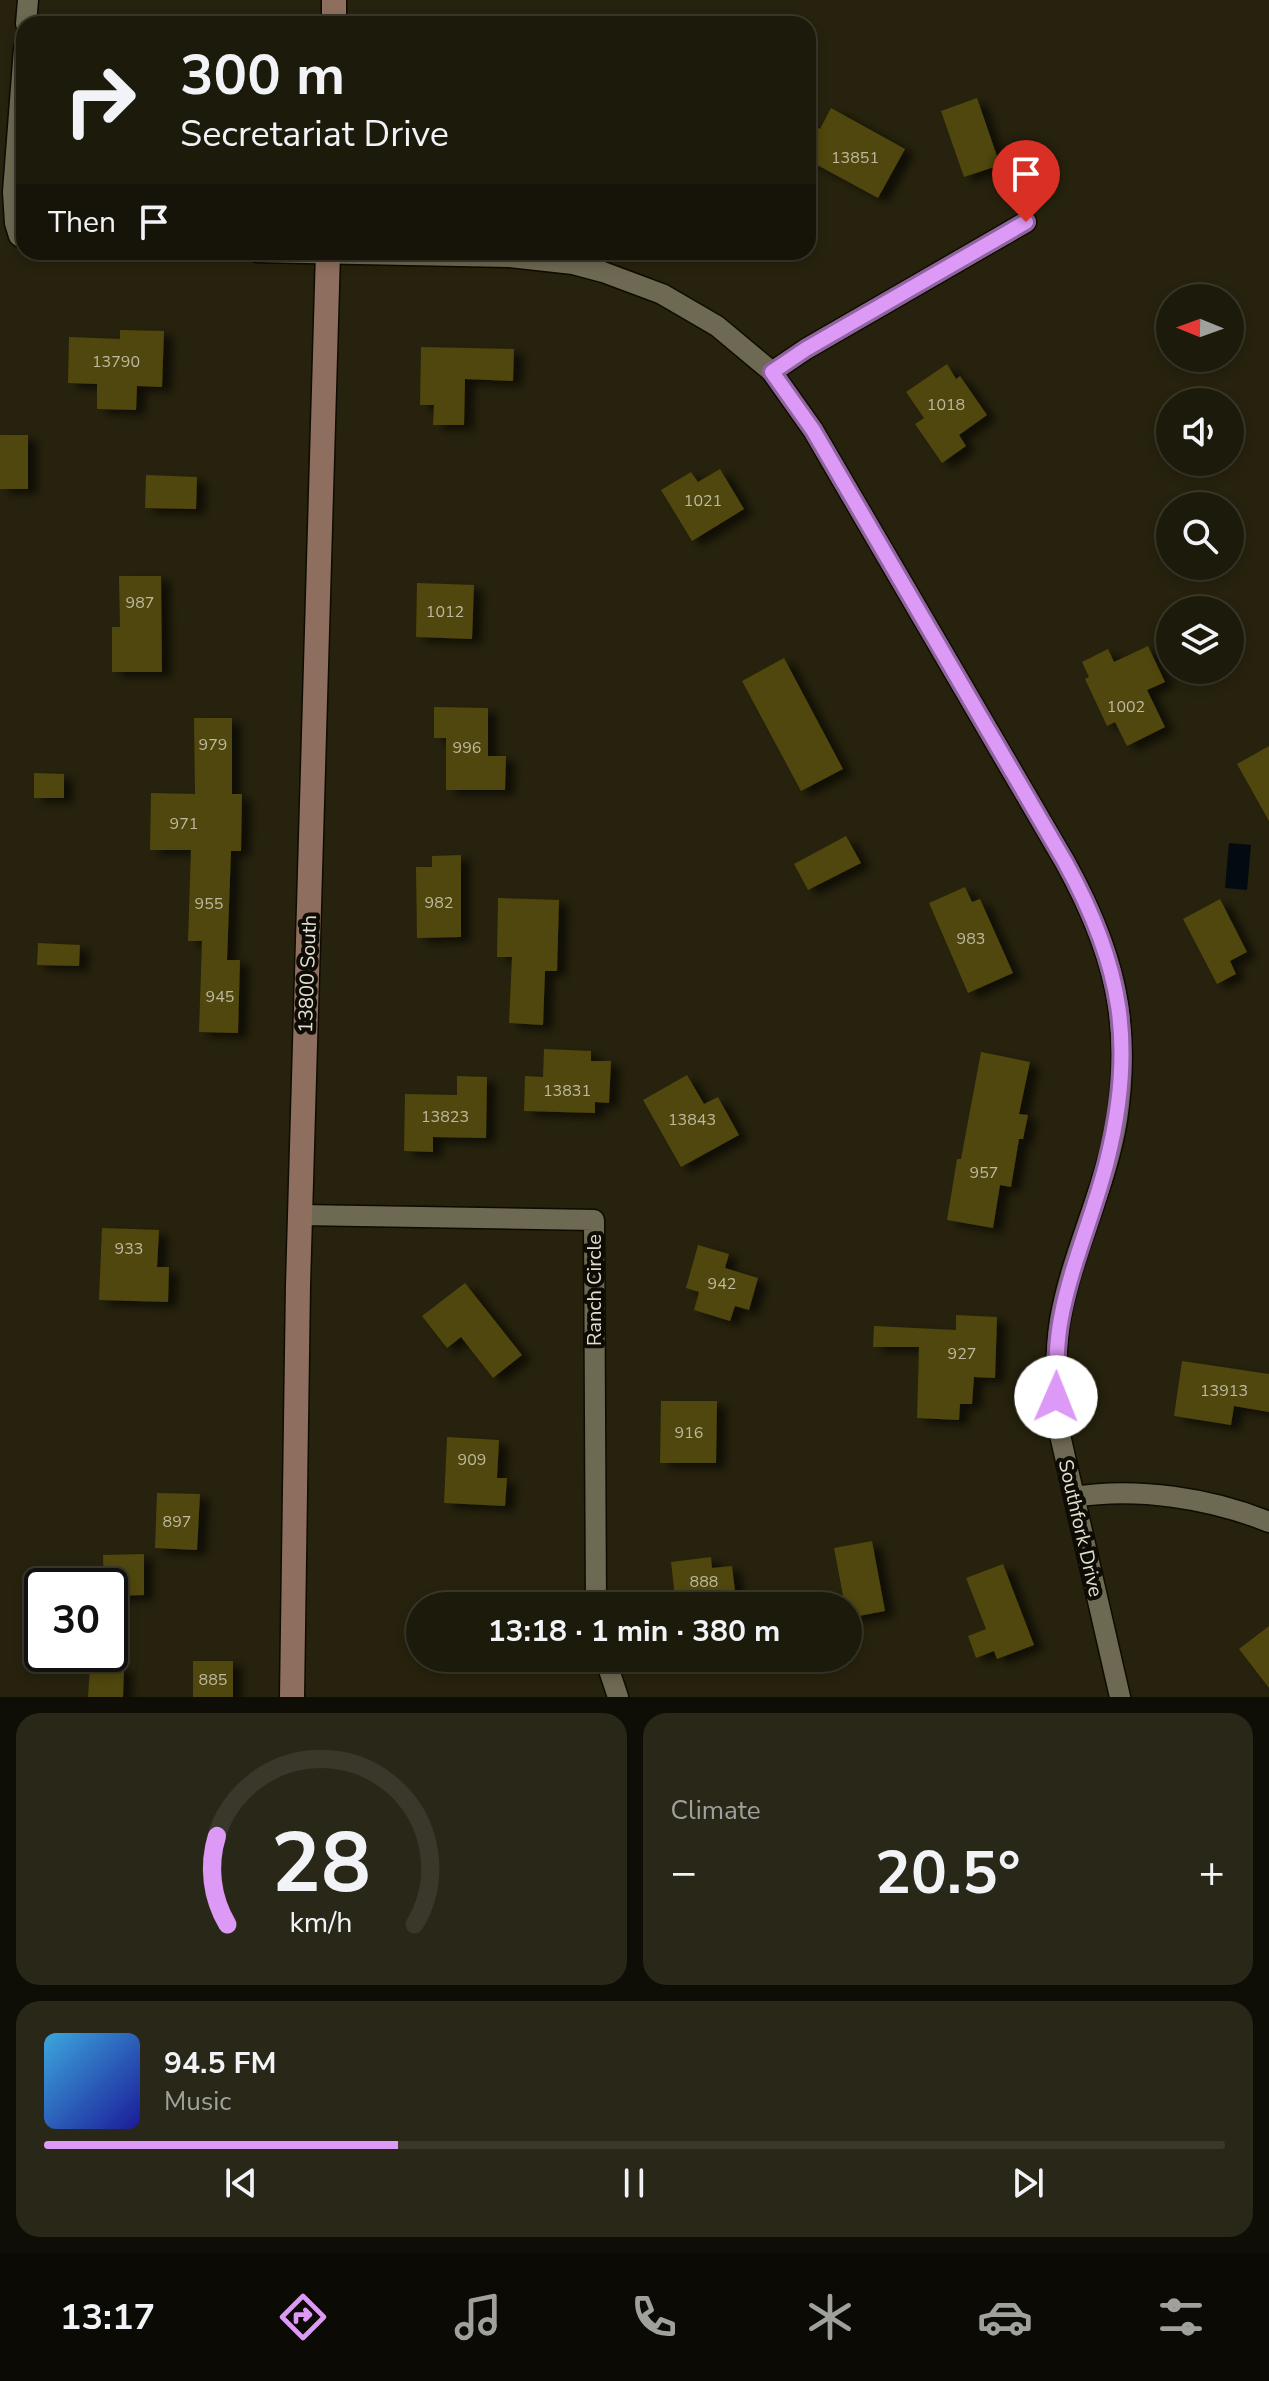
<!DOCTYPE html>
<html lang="en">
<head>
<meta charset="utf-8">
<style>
	body { margin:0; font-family:"Nunito Sans",sans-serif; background:#292718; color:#f1f3f6; height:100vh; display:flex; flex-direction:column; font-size:30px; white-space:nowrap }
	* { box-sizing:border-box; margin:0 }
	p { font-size:26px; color:#a0a19c }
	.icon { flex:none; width:44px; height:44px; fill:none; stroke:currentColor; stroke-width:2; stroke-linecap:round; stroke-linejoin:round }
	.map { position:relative; height:1697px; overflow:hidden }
	.drawer { display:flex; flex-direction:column; gap:16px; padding:16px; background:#0f0e06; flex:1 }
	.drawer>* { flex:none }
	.guide { position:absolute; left:16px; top:16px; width:800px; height:244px; border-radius:24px; box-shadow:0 4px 12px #0003,0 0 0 2px #3a382b; background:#1c1a0a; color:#f1f3f6; overflow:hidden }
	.needle { width:52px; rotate:271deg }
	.fabs { position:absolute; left:1156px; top:284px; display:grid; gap:16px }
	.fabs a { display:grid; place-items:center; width:88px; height:88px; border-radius:50%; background:#1c1a0a; box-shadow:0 4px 12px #0003,0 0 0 2px #3a382b; font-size:40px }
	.speed { position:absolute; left:24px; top:1568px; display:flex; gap:16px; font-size:40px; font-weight:700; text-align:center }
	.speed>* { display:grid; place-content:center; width:104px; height:104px; border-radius:50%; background:#1c1a0a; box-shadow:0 4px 12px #0003,0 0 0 2px #3a382b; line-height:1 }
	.speed .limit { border:4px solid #111; border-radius:12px; background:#fff; color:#111 }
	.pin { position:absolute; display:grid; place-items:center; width:68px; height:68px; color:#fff; margin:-82px -34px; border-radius:50% 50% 50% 0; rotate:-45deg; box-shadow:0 0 8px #0007 }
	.pin .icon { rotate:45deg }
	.me { position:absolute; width:88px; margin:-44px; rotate:1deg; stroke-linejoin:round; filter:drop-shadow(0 0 6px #0008) }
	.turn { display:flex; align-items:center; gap:28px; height:168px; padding:0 32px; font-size:36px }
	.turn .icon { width:104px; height:104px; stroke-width:2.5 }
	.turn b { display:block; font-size:56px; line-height:68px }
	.then { display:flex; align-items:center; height:76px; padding:0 32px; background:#0003; gap:16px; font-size:30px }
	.big { font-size:60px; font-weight:700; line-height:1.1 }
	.drawer .card { flex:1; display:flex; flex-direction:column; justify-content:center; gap:12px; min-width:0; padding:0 28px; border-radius:24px; background:#292718 }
	.drawer .dial { align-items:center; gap:0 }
	.dial svg { height:208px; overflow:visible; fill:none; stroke:#3a382b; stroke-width:7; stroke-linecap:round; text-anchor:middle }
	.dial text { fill:#f1f3f6; stroke:none }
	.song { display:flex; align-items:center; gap:24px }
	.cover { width:96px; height:96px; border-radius:12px; background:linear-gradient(135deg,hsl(200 70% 55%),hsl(240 70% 35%)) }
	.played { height:8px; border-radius:4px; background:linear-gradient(90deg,#dc99f5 30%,#3a382b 30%) }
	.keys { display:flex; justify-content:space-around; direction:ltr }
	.heat { display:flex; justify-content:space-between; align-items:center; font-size:44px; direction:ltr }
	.drawer .tiles { flex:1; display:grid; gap:16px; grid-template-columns:1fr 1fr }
	.card:last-child { grid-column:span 2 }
	.trip { position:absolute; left:406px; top:1592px; width:456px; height:80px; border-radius:40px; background:#1c1a0a; box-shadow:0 4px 12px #0003,0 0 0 2px #3a382b; font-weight:700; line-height:80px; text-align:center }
	.tab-bar { display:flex; height:128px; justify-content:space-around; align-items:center; background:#0b0a04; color:#a0a19c }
	.tab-bar .icon { width:56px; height:56px }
	.tab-bar .current { color:#dc99f5 }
	.tab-bar b { font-size:36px; color:#f1f3f6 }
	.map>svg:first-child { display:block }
	.water { fill:#020a12 }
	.building { fill:#50460a; filter:url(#shadow) }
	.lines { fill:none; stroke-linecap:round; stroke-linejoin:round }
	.street-casing { stroke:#0f0b00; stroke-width:23 }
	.secondary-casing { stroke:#0f0b00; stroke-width:27 }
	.street { stroke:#6e6952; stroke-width:20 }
	.secondary { stroke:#8e6e5f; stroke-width:24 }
	.route-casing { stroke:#8f639f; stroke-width:20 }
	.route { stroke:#dc99f5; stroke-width:14 }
	.labels { text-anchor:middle; stroke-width:8; stroke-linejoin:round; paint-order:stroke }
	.number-label { font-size:16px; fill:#beb9a0 }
	.street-label { font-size:20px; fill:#e2dfd2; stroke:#0d0b04 }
</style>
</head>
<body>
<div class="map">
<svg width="1269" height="1697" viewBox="0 0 1269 1697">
	<defs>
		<filter id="shadow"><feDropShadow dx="9" dy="5" stdDeviation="4" flood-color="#0009"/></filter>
	</defs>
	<rect width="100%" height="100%" fill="#26220d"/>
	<path class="water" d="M1229,843L1251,845L1247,890L1225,888Z"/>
	<path class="building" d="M977,98L1000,165L964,177L941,111Z
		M831,108L905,149L878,198L808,160V123L820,129Z
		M120,330L164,331L162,387L137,386L136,410L97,409V384L68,383L69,337L120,339Z
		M421,347L514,349L513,381L465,379L464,425H433L434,405H420Z
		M947,364L956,379L960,376L987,415L959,435L966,446L942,463L915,424L924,418L906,392Z
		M0,435H28V489H0Z
		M720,469L744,509L692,541L661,490L691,472L698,482Z
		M146,475L197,477L196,509L145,508Z
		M119,576H161L162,672H112V627H120Z
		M417,583L474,585L472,639L416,637Z
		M1148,646L1165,682L1147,690L1165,727L1127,746L1115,722L1107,726L1085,679L1089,677L1082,662L1108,649L1114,662Z
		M784,658L843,769L801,791L742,681Z
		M434,707L488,708V756H506L505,790H446V738H434Z
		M194,718H232V794H242L241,851H231L227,960H240L238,1033L199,1032L202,941H188L191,850H150L151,793L195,794Z
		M1269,746V821L1237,764Z
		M34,773L64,774V798H34Z
		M846,836L861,863L808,890L794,864Z
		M461,855V937L417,938L416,867H432V856Z
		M965,887L972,902L980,899L1013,973L968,993L929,903Z
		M498,898L559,900L557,971H545L543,1025L509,1023L512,957H497Z
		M1220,899L1247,952L1230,961L1236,974L1217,984L1183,919Z
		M38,943L80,945L79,966L37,965Z
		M544,1049L591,1051V1061H611L609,1103L595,1102V1113L524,1111L525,1076L543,1077Z
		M981,1052L1030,1062L1019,1114L1028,1115L1023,1139H1019L1011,1187L1000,1185L993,1228L947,1220L957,1159H961Z
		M687,1075L704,1104L718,1097L739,1135L681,1167L643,1100Z
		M457,1076L487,1077L486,1138L433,1137V1152L404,1151L405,1094L457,1095Z
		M102,1228L159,1230L157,1267H169L168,1302L99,1300Z
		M698,1245L729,1254L725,1268L758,1278L749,1310L735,1306L730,1321L694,1310L699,1292L686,1288Z
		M465,1283L522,1355L493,1378L461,1337L447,1348L422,1316Z
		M956,1315L997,1317L995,1378L974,1377L972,1404H960L959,1420L917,1418L919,1347H873L874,1326L956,1330Z
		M1182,1361L1269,1374V1412L1234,1406L1231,1425L1174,1416Z
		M661,1401H717L716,1463H660Z
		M447,1437L499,1440L497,1478H507L505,1506L444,1503Z
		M157,1493L200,1494L197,1550L155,1548Z
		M872,1541L885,1611L848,1618V1606H845L834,1548Z
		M144,1554V1595L110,1596V1586H104L103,1555Z
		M711,1557L712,1568L732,1566L736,1600L717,1602V1606H676L671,1562Z
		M1003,1564L1034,1645L997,1659L994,1651L976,1658L968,1636L986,1629L966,1578Z
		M1269,1626V1688L1239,1649Z
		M193,1661H233V1697H193Z
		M90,1665L124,1667L123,1697H88Z"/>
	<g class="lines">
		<defs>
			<path id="street" d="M26,24L28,0
				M24,49L13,192L15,223L19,236L24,239
				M257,252L510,257L573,264L603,272L662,294L717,326L772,372L813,430L1065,862C1113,949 1132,1020 1117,1120C1106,1188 1072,1251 1060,1320C1054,1358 1056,1397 1060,1435L1120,1697
				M772,372L806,349L1026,222
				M300,1215L594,1220L596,1606
				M1074,1497C1137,1487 1210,1498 1269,1522
				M605,1658L618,1697"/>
			<path id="secondary" d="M334,24V0
				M292,1697L298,1285L328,252"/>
		</defs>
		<use href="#street" class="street-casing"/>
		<use href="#secondary" class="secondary-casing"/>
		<use href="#street" class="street"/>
		<use href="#secondary" class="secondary"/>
	</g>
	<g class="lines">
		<defs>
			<path id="route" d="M1026,222L806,349L772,372L813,430L1065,862C1122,965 1136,1046 1107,1161C1094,1214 1071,1264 1061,1318C1056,1344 1056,1371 1056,1397"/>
		</defs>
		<use href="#route" class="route-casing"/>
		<use href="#route" class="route"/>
	</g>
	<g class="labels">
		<g class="number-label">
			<text x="855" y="163">13851</text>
			<text x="116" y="367">13790</text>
			<text x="946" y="410">1018</text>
			<text x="703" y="506">1021</text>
			<text x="140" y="608">987</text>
			<text x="445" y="617">1012</text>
			<text x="1126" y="712">1002</text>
			<text x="213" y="750">979</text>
			<text x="467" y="753">996</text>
			<text x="184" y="829">971</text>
			<text x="439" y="908">982</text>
			<text x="209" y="909">955</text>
			<text x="971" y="944">983</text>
			<text x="220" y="1002">945</text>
			<text x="567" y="1096">13831</text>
			<text x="445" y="1122">13823</text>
			<text x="692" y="1125">13843</text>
			<text x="984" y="1178">957</text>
			<text x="129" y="1254">933</text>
			<text x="722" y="1289">942</text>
			<text x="962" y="1359">927</text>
			<text x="1224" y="1396">13913</text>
			<text x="689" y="1438">916</text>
			<text x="472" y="1465">909</text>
			<text x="177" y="1527">897</text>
			<text x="704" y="1587">888</text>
			<text x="213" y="1685">885</text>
		</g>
		<g class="street-label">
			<text transform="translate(307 974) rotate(-88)" y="7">13800 South</text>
			<text transform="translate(594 1290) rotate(-90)" y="7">Ranch Circle</text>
			<text transform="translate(1081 1528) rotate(77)" y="7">Southfork Drive</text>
		</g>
	</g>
</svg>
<div class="fabs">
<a><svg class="needle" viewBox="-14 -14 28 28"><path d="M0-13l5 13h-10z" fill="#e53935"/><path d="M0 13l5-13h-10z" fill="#a0a19c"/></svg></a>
<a><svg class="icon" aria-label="sound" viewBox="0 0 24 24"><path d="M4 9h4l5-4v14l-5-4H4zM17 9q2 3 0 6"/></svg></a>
<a><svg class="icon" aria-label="search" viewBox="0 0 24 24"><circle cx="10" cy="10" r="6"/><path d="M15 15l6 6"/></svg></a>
<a><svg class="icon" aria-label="layers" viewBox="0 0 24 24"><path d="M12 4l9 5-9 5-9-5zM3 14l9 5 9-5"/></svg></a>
</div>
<div class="speed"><div class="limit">30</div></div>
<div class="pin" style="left:1026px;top:222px;background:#d93025"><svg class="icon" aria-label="arrive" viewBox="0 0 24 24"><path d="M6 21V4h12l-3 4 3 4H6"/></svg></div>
<svg class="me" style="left:1056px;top:1397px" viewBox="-20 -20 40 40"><circle r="19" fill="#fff"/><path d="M0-13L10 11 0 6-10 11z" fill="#dc99f5"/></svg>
<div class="trip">13:18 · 1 min · 380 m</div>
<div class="guide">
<div class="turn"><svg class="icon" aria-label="right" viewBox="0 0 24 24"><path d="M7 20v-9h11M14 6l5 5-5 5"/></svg><div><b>300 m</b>Secretariat Drive</div></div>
<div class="then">Then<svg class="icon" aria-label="arrive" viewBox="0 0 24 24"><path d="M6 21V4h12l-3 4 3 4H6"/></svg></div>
</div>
</div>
<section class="drawer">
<div class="tiles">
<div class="card dial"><svg viewBox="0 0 100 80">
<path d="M14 69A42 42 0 1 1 86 69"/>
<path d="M14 69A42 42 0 0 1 10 35" stroke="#dc99f5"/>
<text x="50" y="56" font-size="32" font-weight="700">28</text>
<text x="50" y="72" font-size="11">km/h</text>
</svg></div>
<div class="card"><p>Climate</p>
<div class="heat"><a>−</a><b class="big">20.5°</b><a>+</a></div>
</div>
<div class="card">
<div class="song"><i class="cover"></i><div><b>94.5 FM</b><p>Music</p></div></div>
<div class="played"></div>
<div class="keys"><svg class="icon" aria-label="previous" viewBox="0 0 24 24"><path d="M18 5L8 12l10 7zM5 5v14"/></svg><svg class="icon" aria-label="pause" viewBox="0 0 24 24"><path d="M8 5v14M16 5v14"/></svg><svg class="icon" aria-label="next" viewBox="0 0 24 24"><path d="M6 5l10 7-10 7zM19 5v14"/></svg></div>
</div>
</div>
</section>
<nav class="tab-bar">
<b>13:17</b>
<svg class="icon current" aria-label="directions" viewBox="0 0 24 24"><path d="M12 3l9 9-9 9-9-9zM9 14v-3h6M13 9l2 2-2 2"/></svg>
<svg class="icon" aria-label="music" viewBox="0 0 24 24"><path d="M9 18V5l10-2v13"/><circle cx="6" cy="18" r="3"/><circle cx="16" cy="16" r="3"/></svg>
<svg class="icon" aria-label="phone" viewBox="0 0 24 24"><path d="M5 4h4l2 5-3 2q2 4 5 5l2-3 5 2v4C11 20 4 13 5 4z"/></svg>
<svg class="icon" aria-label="climate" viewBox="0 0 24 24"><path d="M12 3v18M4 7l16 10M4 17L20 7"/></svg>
<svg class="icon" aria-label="car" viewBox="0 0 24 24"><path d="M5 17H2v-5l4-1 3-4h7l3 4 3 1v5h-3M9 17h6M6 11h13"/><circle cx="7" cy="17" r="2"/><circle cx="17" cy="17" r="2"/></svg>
<svg class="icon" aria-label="filters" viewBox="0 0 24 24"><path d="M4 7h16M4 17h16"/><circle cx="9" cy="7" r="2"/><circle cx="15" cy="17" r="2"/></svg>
</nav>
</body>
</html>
